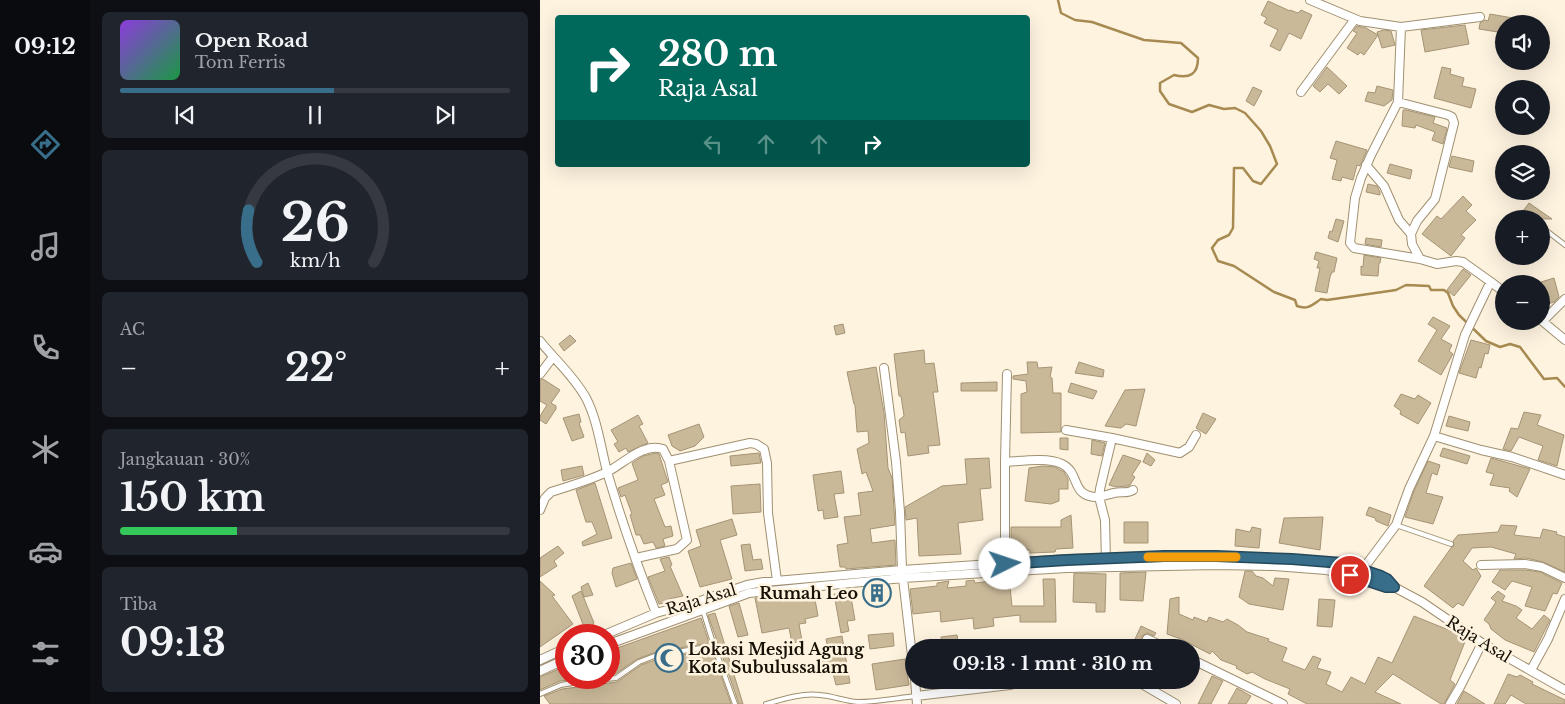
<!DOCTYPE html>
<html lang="id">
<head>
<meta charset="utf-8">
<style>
	body { margin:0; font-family:"Libre Baskerville",serif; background:#20242c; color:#f1f3f6; height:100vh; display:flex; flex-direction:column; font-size:19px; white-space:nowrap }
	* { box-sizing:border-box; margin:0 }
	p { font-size:16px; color:#9ea1a6 }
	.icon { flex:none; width:28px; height:28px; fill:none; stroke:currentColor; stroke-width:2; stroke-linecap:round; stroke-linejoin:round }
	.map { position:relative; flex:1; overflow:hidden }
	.sheet { display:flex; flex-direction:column; gap:12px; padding:12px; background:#0d0f14; width:450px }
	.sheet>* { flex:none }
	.banner { position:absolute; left:15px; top:15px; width:475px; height:152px; border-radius:5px; box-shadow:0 5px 20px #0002; background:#00695c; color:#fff; overflow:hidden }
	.controls { position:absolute; left:955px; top:15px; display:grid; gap:10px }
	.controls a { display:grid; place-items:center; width:55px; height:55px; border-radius:50%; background:#171b24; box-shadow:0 5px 20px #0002; font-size:25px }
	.speed { position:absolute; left:15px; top:624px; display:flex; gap:10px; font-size:25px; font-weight:700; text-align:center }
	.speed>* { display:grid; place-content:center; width:65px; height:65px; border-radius:50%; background:#171b24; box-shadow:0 5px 20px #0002; line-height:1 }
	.speed .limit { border:8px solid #d22; background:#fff; color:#111 }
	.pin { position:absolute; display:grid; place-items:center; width:42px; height:42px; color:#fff; margin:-21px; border:2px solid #fff; border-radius:50%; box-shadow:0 1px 5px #0007 }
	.me { position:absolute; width:55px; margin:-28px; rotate:86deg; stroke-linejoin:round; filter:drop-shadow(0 0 4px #0008) }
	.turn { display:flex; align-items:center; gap:18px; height:105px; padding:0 20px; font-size:22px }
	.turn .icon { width:65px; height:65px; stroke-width:2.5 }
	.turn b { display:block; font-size:35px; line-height:42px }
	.lanes { display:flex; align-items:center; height:48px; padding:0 20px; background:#0003; justify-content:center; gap:25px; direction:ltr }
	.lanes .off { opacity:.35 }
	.big { font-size:38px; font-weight:700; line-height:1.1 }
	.sheet .card { flex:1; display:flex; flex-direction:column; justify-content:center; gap:8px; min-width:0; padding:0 18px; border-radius:8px; background:#20242c }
	.sheet .dial { align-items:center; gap:0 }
	.dial svg { height:130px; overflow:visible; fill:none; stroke:#363941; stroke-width:7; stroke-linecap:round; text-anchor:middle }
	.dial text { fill:#f1f3f6; stroke:none }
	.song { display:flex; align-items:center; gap:15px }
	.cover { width:60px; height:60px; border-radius:8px; background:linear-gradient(135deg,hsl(270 70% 55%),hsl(140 70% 35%)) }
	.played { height:5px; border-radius:2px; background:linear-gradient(90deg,#386e8a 55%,#363941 55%) }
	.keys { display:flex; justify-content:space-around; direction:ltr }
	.heat { display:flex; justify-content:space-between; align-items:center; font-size:28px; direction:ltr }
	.charge { height:8px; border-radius:4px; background:linear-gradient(90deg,#34c759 30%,#363941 0) }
	.trip { position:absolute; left:365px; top:639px; width:295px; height:50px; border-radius:25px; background:#171b24; box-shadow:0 5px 20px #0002; font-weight:700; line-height:50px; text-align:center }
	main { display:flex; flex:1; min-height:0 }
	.dock { display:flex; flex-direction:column; width:90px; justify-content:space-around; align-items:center; background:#090b0e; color:#9ea1a6 }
	.dock .icon { width:35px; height:35px }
	.dock .selected { color:#386e8a }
	.dock b { font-size:22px; color:#f1f3f6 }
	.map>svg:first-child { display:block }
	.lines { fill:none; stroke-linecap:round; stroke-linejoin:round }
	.stream { stroke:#a78a51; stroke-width:2.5 }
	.building { fill:#cab999; stroke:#a59475 }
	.service-casing { stroke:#a09071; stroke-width:6 }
	.minor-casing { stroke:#a09071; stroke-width:10 }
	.service { stroke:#fff; stroke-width:4 }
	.minor { stroke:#fff; stroke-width:8 }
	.route-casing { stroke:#24485a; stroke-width:12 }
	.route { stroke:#386e8a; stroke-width:9 }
	.slow { stroke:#f59e0b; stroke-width:9 }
	.labels { text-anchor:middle; stroke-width:5; stroke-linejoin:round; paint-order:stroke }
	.poi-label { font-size:16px; font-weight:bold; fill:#161005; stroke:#fef3df; text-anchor:end }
	.street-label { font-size:16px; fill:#161005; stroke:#fef3df }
</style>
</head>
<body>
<main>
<nav class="dock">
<b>09:12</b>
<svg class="icon selected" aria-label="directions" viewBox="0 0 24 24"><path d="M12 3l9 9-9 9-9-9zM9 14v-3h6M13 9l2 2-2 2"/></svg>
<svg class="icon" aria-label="music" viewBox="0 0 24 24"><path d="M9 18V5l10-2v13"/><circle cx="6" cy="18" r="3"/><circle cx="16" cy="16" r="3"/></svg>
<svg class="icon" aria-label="phone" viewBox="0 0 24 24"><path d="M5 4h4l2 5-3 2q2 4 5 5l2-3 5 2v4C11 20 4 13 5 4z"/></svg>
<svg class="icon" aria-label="climate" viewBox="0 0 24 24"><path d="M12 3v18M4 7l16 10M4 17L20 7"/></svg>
<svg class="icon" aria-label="car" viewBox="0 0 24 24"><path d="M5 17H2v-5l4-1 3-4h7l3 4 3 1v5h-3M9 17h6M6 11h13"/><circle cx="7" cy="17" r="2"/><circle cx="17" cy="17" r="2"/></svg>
<svg class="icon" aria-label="filters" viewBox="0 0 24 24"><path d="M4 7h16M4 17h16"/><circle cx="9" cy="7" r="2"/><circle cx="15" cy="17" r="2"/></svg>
</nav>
<section class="sheet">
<div class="card">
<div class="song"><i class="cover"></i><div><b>Open Road</b><p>Tom Ferris</p></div></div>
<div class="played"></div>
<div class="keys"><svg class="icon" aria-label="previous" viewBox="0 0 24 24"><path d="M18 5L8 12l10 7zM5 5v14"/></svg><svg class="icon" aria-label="pause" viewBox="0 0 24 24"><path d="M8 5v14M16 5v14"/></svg><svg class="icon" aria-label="next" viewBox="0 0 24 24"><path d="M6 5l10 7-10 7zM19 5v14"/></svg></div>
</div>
<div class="card dial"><svg viewBox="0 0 100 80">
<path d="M14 69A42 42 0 1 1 86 69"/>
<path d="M14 69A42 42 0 0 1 9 37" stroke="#386e8a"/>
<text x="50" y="56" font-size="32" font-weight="700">26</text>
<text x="50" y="72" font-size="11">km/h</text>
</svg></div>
<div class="card"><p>AC</p>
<div class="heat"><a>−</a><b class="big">22°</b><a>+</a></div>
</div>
<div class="card"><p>Jangkauan · 30%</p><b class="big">150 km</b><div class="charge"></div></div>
<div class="card"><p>Tiba</p><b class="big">09:13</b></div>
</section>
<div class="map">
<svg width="1025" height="704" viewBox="0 0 1025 704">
	<rect width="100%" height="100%" fill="#fef3df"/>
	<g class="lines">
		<path class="stream" d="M518,0L521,13L535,20L552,22L604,40L641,43L658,58C658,74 650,79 634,75L620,83V91L629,104L652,112L669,105L684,109L695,108L705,113L721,131L730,146L737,164L721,184L713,181L703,168H694L693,228L689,235L678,240L672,248L678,261L694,266L734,292L755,300L757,306C768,310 772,305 781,299L787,300L856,290L866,285L889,286L891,290H904L908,293L913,306L919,315L946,341L960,347L970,344L980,347L1004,379L1017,378L1025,387"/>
	</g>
	<path class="building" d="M728,1L750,11V10L758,13L761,10L772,15L761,39L749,33L740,51L730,46L738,30L724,23L727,18L721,15Z
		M950,14L984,20L983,24H964V33L939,29L940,23L945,20L948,21Z
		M925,25L929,44L885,52L881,30Z
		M817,26L826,28L838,35L824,55L820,52L818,55L807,48L817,33L813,31Z
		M844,30L851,31L855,45L842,48L837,32Z
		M787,67L807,86L799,94L788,84L780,92L773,86Z
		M902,67L911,69L910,74L924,78L922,86L936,89L931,108L894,98Z
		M837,86L853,90L852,100L844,106L825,101L828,92L835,93Z
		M713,87L722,91L714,106L706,101Z
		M863,110H866L895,117L893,123L907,128L903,144L892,140L895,132L876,125L875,128L862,126Z
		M796,141L827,150L820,166L817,165L813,180L802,177L801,181L792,179L797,160L790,158Z
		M912,156L934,161L932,172L909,167Z
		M850,164L872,170L870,179L847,173Z
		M828,184L837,186L840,192V195L826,192Z
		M923,196L932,205L926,211L936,220L921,235L925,238L911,256L882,234L897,216L901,219Z
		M989,203L1012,219H977Z
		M796,219L804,221L798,242L788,238L790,231L792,232Z
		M826,238L842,240L841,247L825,244Z
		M776,252L797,258L794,272H792L790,277L787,293L775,291L780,268H777L779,261L774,259Z
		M824,255L841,258L840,263H839L838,276L821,275V266L823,267Z
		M923,269L931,275L914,296L907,290Z
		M1014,278L1019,297L1014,302L1001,306V282Z
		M893,317L910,326L901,339L912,345L909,351L913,354L901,375L878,361L897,330L888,324Z
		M303,324L305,333L296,335L294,326Z
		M30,335L36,341L24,351L19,344Z
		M931,340L950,345L948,354L945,353L941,368L939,367L936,378L919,373Z
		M384,350L385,364L394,363L398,392H393L400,445L388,446L389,453L368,456L365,432L361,433L359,420L364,416L361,396H359L354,354Z
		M487,362H497L498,368L512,367L510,377L512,378L513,393H521V432L481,433V394L487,392L486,381L473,379V376L488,374Z
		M539,362L564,370L563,377L535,373Z
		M336,367L344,413L348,468L352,478L355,525L330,529L332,543L355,540L356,565L306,569L305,567H300L297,545L308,543L304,517L321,515L318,493L333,491L326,472L322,474L317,449L329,443L328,431L317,432L315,405L314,404L307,372Z
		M3,379L20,390L11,403L16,406V409L6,424L0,420V416L7,405L0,401V380Z
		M457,382V391H421V383Z
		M531,383L557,391L553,399L528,392Z
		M605,389L596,426L586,424L581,428L565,426L585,390Z
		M861,394L875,399L878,395L891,403L878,424L860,414L861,411L854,406Z
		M984,412L1001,415L997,425L1024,435L1017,466L998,460L1003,446L979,437L971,451L963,449L971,428L978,429Z
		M663,413L676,419L666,434L656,428Z
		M39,414L41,422L39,423L44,437L32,441L23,418Z
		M98,415L103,424L99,426L108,443L88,452L86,448L79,452L74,444L78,442L71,430Z
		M909,416L930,422L928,431L906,426Z
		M159,424L164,437L155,446L140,451L132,446L128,435Z
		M520,438H528V450L520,449Z
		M552,440L565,443L562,456L551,454Z
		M903,448L930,456L927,464L900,456Z
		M116,453L119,454L128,482L121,485L125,495L114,499L125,527L131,526L133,536L123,539L125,546L116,548L113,542L104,544L100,535H96L90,515L92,514L85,495L81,497L78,488L98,480L92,463L103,456Z
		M219,453L221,463L191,466L190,456Z
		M607,453L615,460L611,466L603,462Z
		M583,455L601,461L592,475L595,477L590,485L587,486L576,487L569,485Z
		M449,458L451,488L440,489L443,520L418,523L421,554L379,556L377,518L366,520L365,507L402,486L427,484L425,459Z
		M951,458L990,469L977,497L969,491L970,488L950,485L954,474L946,472Z
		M888,461L900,465L897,475L892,473L886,493L903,497L893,524L865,517L874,491Z
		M42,466L44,475L23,481L21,470Z
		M503,466L515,467L524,472L528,479V489H519V501L511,504L485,501L489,468Z
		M301,471L304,493L294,494L298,517L284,519L283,510L278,511L273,475Z
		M55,483L72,538L43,546L42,542L57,534L52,522H46L36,490Z
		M220,484L221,512L193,514L191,486Z
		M829,507L851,515L848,526L836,521L835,518L826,515Z
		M531,515L533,548L516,549L515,552L490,553V550H471V527H521V520Z
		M783,517L780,550L739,543L744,518Z
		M192,519L197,535L180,540L192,579L160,587L148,551L161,546L156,530Z
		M584,522H608V543H584Z
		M961,525L977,526L974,535L1000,538L1003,529L1017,532L1016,534L1025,537V572L1003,562L986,558L974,559L976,554L951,547L932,548L923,561L933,570L936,568L941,576L923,606L918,603L913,608L884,586L911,548L914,546L913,541L918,535L958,532Z
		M712,527L721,529L719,548L695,546L696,529L710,532Z
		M210,544L213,560L221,559L223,569L205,571L201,545Z
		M18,546L24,553L14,561L17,566L0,577V558Z
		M129,557L132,565L130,566L143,596L129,599V602L119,604L108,577L125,571L120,559Z
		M91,563L97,579L76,587L72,573L73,568Z
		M960,570H985L1000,572L1022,583L1017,594L1013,593L1005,611L985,606L992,587L972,581L965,590L952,582Z
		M705,571H712L716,576L723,578L733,586L735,578L749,579L743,610L709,604L699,597Z
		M606,572L603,601L580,600V573Z
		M534,573L566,574L565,612H556V603L533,602Z
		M469,579L472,606H504L503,579H515L516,622H480V615L453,618L454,626L434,629L433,618L401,622L400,611L373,614L370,589L397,586V583L409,581L407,588L426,586V581L434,580L435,583Z
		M0,581L15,595L12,596L33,624L0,647Z
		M48,583L53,595L44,597L41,587Z
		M343,586L344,600L331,601L329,587Z
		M41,591L54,623L46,632L32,596Z
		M958,591L965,596L962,601L976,606L982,610L976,618L992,629L1004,615L1010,620L994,652L965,640L951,629L949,624L944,620L956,602L951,598Z
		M310,592L315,620L307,621L309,631L301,633L294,594Z
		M258,594L259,597L274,594L278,616L265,619L266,623L259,624L262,641L252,643L249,628L222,633L215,598Z
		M639,597V614L653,620L654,617L667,622L669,617L683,622L687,619L698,625L707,632L729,639L728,641L747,648L742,661L765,670L773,656L781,659L777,668L791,672L786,684L802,692L811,677L825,684L838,657L852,663L874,616L921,635L926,639L910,680L915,684L904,704H901L853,674L835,692L861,704H767L748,694L750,689L725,679L712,672L707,674L696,668L697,666L681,660L672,651L670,654L641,639L627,634L630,599Z
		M779,599L795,600L792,627L777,626Z
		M199,603L208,635L198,637L189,606Z
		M175,613L203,704H199L168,615Z
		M161,618L169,643L116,652L97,659L75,674L69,675V651Z
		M601,626L616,633L614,636L607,633L602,636V642L609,646V648H591Z
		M353,633L354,646L330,649L328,635Z
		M417,635L419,648H402L401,637Z
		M302,636L310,683L296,685L293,673L281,675L279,661L289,656L286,639Z
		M172,650L191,704H10L4,696L22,689L77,682L101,665L118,659Z
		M365,659L369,685L336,690L332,664Z
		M26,666V678H45L20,681L0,690V677Z
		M968,674L977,677L980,675L993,682L992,684L1025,700V704H986L971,695L965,704H954Z
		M672,676L683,681L671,704H658Z
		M697,688L711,696L706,704H688Z
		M924,691L945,704H917Z"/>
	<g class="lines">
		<defs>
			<path id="service" d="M1003,228L1025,245
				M856,525L911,544
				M160,601L174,646L195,704
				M0,694L21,685L38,682L76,678L99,662L117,655L174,646
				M226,704C243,699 261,693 280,695C293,696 304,701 318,702C337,702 357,698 376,696"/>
			<path id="minor" d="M770,0L820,21L861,27
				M940,17L861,27L858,102L831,155L821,178L815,198L810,243L814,248L880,259L897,264L916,261L923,262L951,282
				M761,92L815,19
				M858,102L908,115L912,117L914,123L895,199L877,221L871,234L872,244L880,259
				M826,165L844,186L859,220L871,234
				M1001,320L1025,340
				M1003,321L1025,299
				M0,341C15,360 34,376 46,398C58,421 61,450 68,475C82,522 98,568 116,613
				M344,368L356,462L360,512L362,570L374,673
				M0,374L13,357
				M526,430L572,438
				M894,436L941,450L972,457L1025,475
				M129,461L210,443L216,444L224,449L227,463L228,513L237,581
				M465,462C481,461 508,457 522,464C541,473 530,498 559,497C564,496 569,494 574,493C581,491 587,494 593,490
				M0,510L5,498L11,492C30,486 50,480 67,472C83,464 104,442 123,449L129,461L147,540L137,549L96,558
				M566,562L565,520L559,497L560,489L572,438L640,453L649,447L656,435
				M465,564V462L467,374
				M941,565L985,564L1002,567L1025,578
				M823,569L856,525L869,489L894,436L925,335L948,287L951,282L964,292
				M64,635L116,613L160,601L207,585L224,582L362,570L527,559L676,556L795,562L823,569L847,579L854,587L882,602L942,643L1025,690
				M607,639L627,648
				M69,644L209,593L363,578L527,568L676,565L734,566L786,570L820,578L846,587H854
				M651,659L743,704
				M0,660L26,648
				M991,670L1008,639L1025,599
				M0,671L26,659
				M375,680L377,704
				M595,680L636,704
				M376,696L470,685L491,680
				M910,704L920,687L942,643"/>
		</defs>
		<use href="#service" class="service-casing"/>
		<use href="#minor" class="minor-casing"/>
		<use href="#service" class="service"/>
		<use href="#minor" class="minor"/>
	</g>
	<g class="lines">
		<defs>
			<path id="route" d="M465,564L527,560L624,556H676L752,559L802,563L841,576L847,579L854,587H846L810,575"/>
		</defs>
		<use href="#route" class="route-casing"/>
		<use href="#route" class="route"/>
		<path class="slow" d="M608,557H696"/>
	</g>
	<defs>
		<symbol id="building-ring" viewBox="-11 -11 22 22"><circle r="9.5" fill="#fef3df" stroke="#386e8a" stroke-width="1.5"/><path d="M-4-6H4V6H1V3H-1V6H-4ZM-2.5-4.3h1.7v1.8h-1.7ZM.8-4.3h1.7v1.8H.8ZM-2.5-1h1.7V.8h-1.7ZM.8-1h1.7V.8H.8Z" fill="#386e8a"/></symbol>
		<symbol id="mosque-ring" viewBox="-11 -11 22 22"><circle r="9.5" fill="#fef3df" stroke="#386e8a" stroke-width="1.5"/><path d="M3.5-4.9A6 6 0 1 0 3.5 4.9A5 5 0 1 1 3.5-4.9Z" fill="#386e8a"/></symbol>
	</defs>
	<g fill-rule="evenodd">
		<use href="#building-ring" x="321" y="577" width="32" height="32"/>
		<use href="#mosque-ring" x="113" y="642" width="32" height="32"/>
	</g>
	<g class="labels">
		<g class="poi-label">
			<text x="318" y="599">Rumah Leo</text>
			<text x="148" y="655" text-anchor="start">Lokasi Mesjid Agung<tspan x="148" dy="18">Kota Subulussalam</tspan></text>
		</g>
		<g class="street-label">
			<text transform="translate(161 599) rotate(-17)" y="6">Raja Asal</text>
			<text transform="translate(939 639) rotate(32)" y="6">Raja Asal</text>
		</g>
	</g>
</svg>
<div class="controls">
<a><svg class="icon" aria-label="sound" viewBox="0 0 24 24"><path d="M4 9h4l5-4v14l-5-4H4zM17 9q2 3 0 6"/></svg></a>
<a><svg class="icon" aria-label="search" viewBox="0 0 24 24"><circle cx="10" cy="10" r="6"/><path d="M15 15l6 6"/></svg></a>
<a><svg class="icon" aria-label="layers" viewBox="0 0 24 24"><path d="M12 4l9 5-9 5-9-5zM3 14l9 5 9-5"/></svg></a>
<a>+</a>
<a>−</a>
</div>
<div class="speed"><div class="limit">30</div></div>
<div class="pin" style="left:810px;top:575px;background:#d93025"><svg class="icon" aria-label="arrive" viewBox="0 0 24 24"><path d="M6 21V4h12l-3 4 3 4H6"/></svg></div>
<svg class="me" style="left:465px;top:564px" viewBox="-20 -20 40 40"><circle r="19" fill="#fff"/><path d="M0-13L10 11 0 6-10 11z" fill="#386e8a"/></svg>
<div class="trip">09:13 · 1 mnt · 310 m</div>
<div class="banner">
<div class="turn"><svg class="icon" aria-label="right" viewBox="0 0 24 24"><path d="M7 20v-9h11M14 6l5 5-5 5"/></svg><div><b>280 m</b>Raja Asal</div></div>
<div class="lanes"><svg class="icon off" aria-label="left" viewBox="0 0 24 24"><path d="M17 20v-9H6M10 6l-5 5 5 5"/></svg><svg class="icon off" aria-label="ahead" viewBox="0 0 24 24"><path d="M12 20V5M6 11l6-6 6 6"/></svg><svg class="icon off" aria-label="ahead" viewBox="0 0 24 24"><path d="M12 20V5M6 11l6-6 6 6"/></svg><svg class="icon" aria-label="right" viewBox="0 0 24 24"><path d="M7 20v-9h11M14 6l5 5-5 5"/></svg></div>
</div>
</div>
</main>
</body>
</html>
